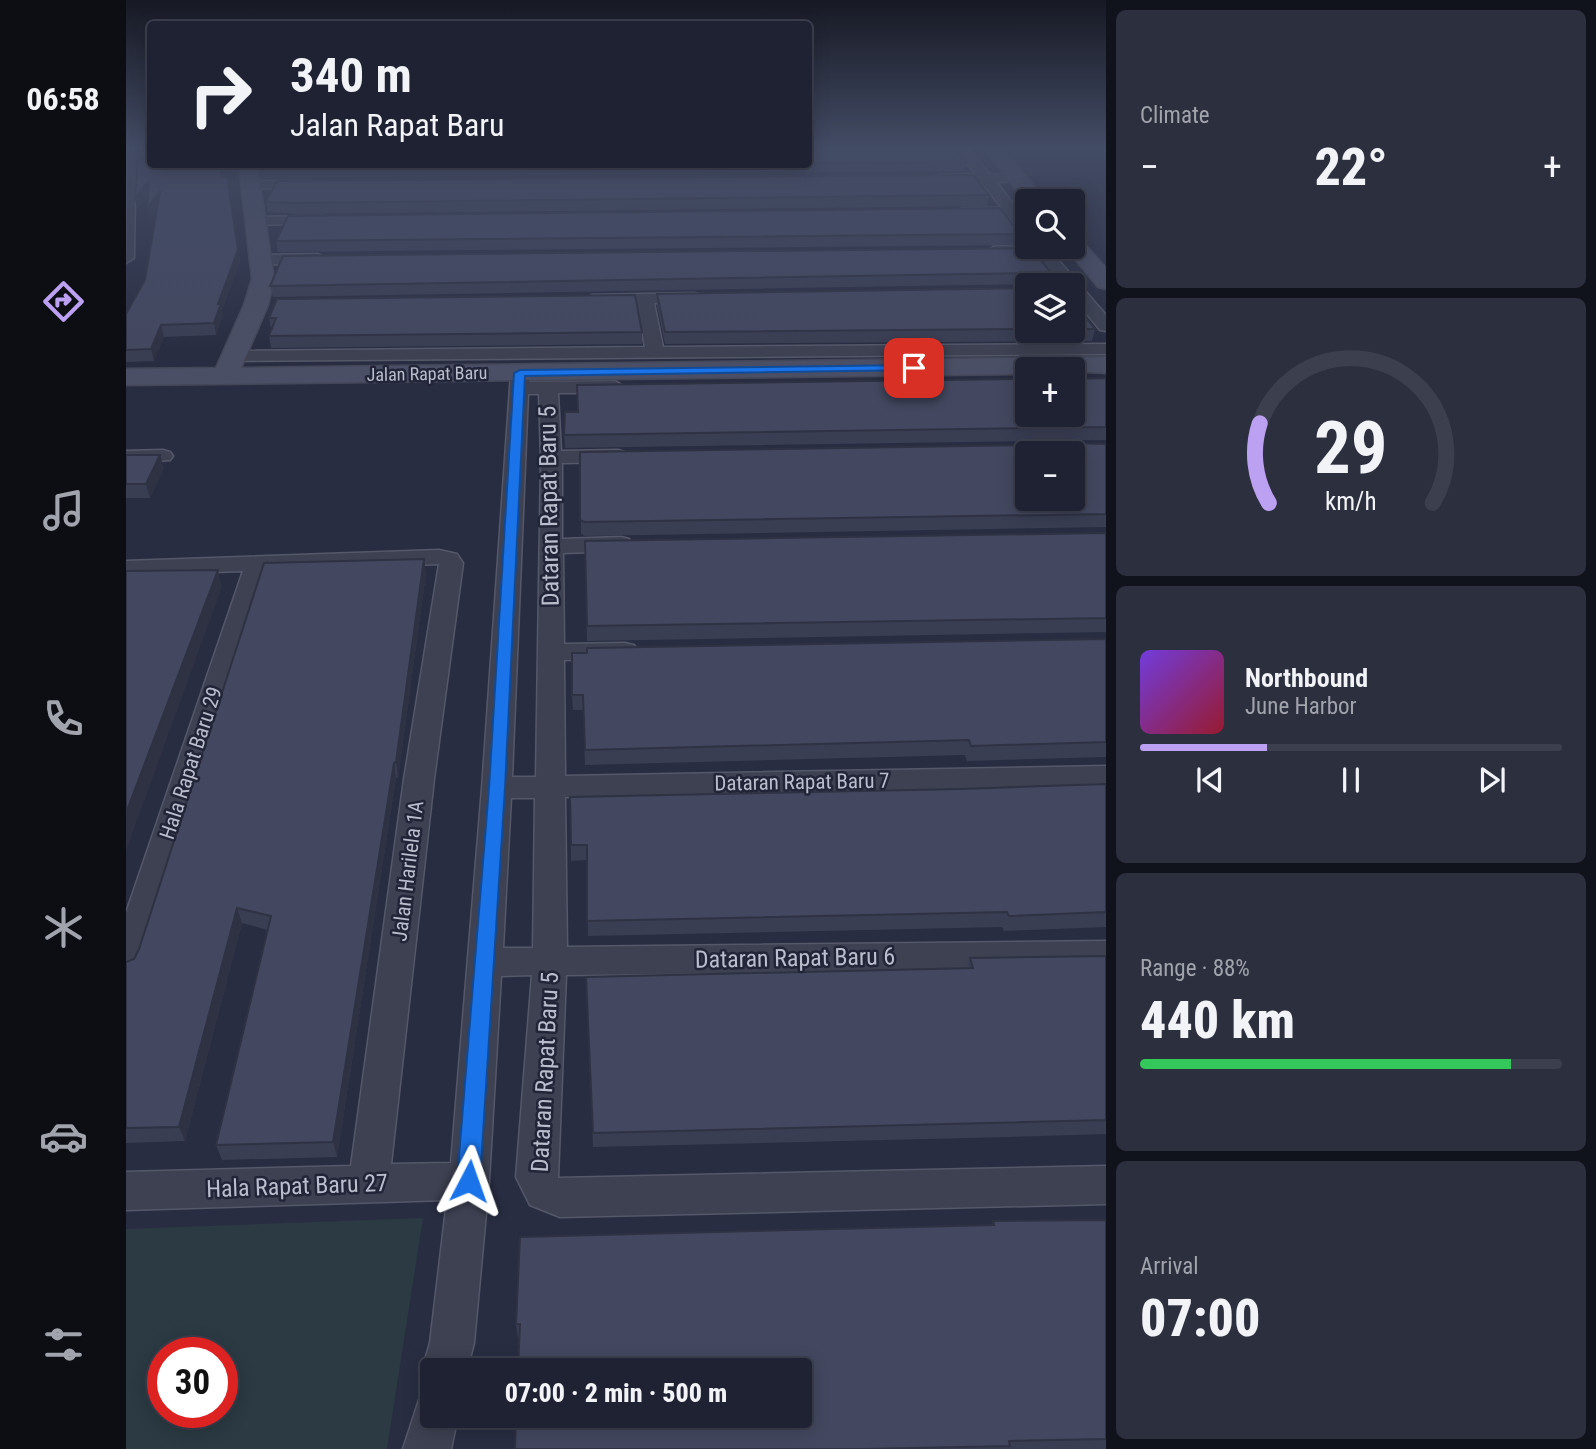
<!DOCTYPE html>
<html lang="en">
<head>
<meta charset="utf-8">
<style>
	body { margin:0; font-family:"Roboto Condensed",sans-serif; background:#2c2f3e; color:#f1f3f6; height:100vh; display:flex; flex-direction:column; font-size:26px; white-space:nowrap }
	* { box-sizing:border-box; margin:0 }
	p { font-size:23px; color:#a1a4ac }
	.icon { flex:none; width:38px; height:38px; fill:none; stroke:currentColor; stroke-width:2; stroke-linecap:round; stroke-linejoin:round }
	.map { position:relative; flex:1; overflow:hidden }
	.panel { display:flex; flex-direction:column; gap:10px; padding:10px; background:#11131c; width:490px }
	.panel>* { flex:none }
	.hud { position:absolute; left:21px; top:21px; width:665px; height:147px; border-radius:7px; box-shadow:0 4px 18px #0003,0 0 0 2px #3c3f4d; background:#1f2232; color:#f1f3f6; overflow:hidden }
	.buttons { position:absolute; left:889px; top:189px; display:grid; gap:14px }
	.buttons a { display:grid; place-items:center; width:70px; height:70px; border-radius:7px; background:#1f2232; box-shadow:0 4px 18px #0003,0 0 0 2px #3c3f4d; font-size:35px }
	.speed { position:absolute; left:21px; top:1337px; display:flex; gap:14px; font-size:35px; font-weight:700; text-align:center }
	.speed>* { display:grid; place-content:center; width:91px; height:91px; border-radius:50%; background:#1f2232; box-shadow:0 4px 18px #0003,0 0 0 2px #3c3f4d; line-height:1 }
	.speed .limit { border:10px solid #d22; background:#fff; color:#111 }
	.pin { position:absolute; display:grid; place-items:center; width:60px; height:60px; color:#fff; margin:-30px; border-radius:14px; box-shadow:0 4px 10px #0006 }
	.me { position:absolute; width:77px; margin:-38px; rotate:4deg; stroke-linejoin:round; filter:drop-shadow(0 0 5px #0008) }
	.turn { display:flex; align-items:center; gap:24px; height:147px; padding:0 28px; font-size:32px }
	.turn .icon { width:91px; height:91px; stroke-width:2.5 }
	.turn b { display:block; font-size:49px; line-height:60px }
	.big { font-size:52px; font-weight:800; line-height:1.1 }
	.panel .card { flex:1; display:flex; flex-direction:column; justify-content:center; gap:10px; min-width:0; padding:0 24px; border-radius:10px; background:#2c2f3e }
	.panel .dial { align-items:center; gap:0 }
	.dial svg { height:182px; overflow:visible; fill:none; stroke:#3c3f4d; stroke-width:7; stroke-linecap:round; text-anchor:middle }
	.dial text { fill:#f1f3f6; stroke:none }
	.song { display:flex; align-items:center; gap:21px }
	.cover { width:84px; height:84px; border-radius:10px; background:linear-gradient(135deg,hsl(260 70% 55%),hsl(350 70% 35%)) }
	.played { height:7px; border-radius:4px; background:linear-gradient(90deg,#bca0f2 30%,#3c3f4d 30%) }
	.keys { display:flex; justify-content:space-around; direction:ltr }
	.heat { display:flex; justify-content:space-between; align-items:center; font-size:38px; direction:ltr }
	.charge { height:10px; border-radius:5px; background:linear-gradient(90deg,#34c759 88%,#3c3f4d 0) }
	.trip { position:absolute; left:294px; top:1358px; width:392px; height:70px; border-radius:7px; background:#1f2232; box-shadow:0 4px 18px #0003,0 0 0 2px #3c3f4d; font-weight:800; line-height:70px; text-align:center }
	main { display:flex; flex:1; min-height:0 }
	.menu { display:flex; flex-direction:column; width:126px; justify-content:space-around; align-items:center; background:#0c0e14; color:#a1a4ac }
	.menu .icon { width:49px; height:49px }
	.menu .active { color:#bca0f2 }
	.menu b { font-size:32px; color:#f1f3f6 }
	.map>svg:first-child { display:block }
	.green { fill:#2b3a43; fill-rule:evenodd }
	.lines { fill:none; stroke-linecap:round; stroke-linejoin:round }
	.street-casing { stroke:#555869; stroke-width:3 }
	.secondary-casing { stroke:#444758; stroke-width:3 }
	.street { fill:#3d4152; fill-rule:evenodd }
	.secondary { fill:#4b4f65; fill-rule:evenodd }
	.wall { fill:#3a3e53 }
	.shaded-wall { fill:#2f3243 }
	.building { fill:#434860; stroke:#2f3243; stroke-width:2; fill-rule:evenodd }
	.route { fill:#1a73e8; stroke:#114b97; stroke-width:2 }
	.labels { text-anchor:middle; stroke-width:5; stroke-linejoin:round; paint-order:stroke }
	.far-street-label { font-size:18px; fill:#babdcc; stroke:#222538 }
	.street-label { font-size:21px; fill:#babdcc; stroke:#222538 }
	.near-street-label { font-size:24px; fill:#babdcc; stroke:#222538 }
</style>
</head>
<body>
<main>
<nav class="menu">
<b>06:58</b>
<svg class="icon active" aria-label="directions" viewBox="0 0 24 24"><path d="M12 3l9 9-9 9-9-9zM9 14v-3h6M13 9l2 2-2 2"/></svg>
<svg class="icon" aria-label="music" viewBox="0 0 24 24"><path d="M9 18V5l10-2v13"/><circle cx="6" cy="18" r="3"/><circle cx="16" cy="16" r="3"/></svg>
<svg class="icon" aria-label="phone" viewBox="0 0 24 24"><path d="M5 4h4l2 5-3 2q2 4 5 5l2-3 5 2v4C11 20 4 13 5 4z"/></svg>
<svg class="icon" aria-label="climate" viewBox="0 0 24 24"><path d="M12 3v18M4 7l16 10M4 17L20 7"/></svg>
<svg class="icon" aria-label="car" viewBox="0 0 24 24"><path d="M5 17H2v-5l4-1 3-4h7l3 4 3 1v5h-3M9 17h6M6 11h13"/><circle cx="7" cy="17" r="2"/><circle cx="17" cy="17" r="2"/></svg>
<svg class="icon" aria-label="filters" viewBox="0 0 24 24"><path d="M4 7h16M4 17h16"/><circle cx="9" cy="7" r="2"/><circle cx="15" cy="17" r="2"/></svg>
</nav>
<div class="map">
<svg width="980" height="1449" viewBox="0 0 980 1449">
	<rect width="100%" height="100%" fill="#292d42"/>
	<path class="green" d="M297,1218L261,1449H0V1229ZM37,1353H96V1412H37Z"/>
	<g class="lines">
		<defs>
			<path id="street" d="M2,149H14L9,193L8,258L0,263Z
				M830,149H843L863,174L896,175V181L870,182L901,221V234L896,233L882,216L834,215L832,212L834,209L839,208H876L856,183L809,182V176L814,175L849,174Z
				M125,181H185L192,185L185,189L120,188L118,185Z
				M196,216L201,217L203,220L201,223L129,225L122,221L129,217Z
				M869,246L921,247L980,315V331L974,330L947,297V285H937L912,256L864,254L861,251Z
				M192,254L200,259L198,262L135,265L127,260L135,255Z
				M568,293L574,294L576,298L574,302L528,303L537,347L980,344V354L108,361L99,356L108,351L519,347L511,304H472L466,303L464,299L466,295Z
				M394,367L403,373V382L489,381L499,387L489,393H432L435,451L492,450L499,452L502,456L499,460L492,462L436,463V539L495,537L503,539L507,544L503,549L495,551L437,553L438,644L499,643L508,645L512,651L508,657L499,659L438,660L439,776L980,766V786L439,797L441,947L980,941V969L440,975L432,1178L980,1166V1204L434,1217L404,1205L390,1177L406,975L375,976L363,1181L348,1343L341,1370H306V1387L303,1386L296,1370L304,1343L321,1200L0,1210V1172L225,1166L278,779L313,564L141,570L17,963L12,973L0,977V913L117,571L0,575V561L313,550L331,554L337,563L308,779L265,1164L325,1163L356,788L385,373ZM402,394H413L415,457L410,777H386ZM385,798H409L407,948H377Z
				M37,450L44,452L47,456L44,460L0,463V451Z
				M306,1394V1416H332L325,1449H277L293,1400Z"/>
			<path id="secondary" d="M858,149H877L920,201L901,203Z
				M113,164H131L148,279L142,305L115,368L980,357V373L901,369V374L0,385V369L90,368L118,305L126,279Z
				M947,237L954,239L980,268V289L972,287L939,247H947Z"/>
		</defs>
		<use href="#street" class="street-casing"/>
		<use href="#secondary" class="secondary-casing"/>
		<use href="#street" class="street"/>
		<use href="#secondary" class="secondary"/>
	</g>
	<path class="wall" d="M682,149L840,162L838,171L136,178L134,168L136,164H682Z
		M97,177L114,261L96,310L97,315L90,335L38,337L28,361L0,362V314L19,280L31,209L24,218L22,196L11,209L9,198Z
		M863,195L861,206L170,214L142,212L140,202Z
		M894,234L891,245L152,252L150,241Z
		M905,248L935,285L901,284L147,297L144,286Z
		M901,288V331H947V300L969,329L966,341L539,344L531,306V294Z
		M143,318L516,332V344L145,348L143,336L145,329Z
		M980,378V440L439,448L438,435L452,412Z
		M980,444V527L459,536L455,534L454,452Z
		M0,455H34L38,468L24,498H0Z
		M980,533V632L461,641L459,541Z
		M300,573L272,778H270L211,1157L96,1160L90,1145L142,930L116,923L59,1141L0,1143V962L8,959Z
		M980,639V757L841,761L839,755L459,765L457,710H447L446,695Z
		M980,784V927L878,931L876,927L462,936L461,860L445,861L444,797L835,789Z
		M980,956V1134L882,1137L467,1147L460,977L841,968L844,958Z
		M980,1220V1449H389L393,1338H392L390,1324L866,1225L867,1221Z"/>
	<path class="shaded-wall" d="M23,181L25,192L11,209L9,198Z
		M103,187L114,261L96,310L97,315L90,335L88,323L92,304Z
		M34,191L36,201L24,218L21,208Z
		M35,325L38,337L28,361L25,349Z
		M34,455L38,468L24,498L20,484Z
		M298,559L300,573L272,778L270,762Z
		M92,570L96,587L0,851V813Z
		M268,763L270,778L211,1157L207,1142Z
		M111,908L116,923L59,1141L53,1127Z"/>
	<path class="building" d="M22,149H24V164H95V177H101L112,250L92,304L95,303L88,323L35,325L25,349L0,350V314L19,280L34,191L21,208L23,181L9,198L12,160H20Z
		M682,149H829L840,162L682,163Z
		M136,164H529L134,168Z
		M847,175L863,195L169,203L140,202L151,181Z
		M874,208L894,234L150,241L162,216Z
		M905,248L935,285H904L906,276L904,273L144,286L157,256Z
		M901,288V329L539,332L531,294Z
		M509,295L516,332L143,336L150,318H143L151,299Z
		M947,300L969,329H947Z
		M980,378V427L438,435L439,412H452L451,385L901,379V415H947V379Z
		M907,442L980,444V514L459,522L454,520V452L904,445ZM901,453H947V499H901Z
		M0,455H34L20,484H0Z
		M980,533V618L461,626L459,541Z
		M298,559L270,762L268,763L207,1142L90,1145L145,916L111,908L53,1127L0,1128V962L8,959L13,949L138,563Z
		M92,570L0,813V571Z
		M980,639V742L845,746L843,740L459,750L457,695H446V653H461V648Z
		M980,784V912L883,916L881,912L461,921V845H445L444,797L835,789Z
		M980,956V1120L467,1133L460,977L847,968L844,958Z
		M980,1220V1439L883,1441L884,1446L738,1449H389L390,1416H674V1370H392L394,1324H390L394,1237L868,1225L867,1221Z"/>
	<linearGradient id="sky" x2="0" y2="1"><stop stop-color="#171924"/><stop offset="0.42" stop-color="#434c65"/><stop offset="1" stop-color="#434c65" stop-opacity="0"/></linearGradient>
	<rect width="980" height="352" fill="url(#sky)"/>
	<path class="route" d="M788,365L793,368L791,370L399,376L379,788L354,1181L351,1188L343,1191L335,1188L331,1181L363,788L388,373L394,370Z"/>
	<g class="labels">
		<g class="far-street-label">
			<text transform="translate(301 374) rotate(-1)" y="6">Jalan Rapat Baru</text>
		</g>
		<g class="street-label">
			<text transform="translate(65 763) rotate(-72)" y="7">Hala Rapat Baru 29</text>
			<text transform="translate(676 782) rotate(-1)" y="7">Dataran Rapat Baru 7</text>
			<text transform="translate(282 871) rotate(-83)" y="7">Jalan Harilela 1A</text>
		</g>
		<g class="near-street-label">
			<text transform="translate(423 506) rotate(-91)" y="8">Dataran Rapat Baru 5</text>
			<text transform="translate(669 958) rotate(-1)" y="8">Dataran Rapat Baru 6</text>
			<text transform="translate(419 1072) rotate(-87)" y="8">Dataran Rapat Baru 5</text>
			<text transform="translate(171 1186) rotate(-2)" y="8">Hala Rapat Baru 27</text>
		</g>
	</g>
</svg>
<div class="buttons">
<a><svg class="icon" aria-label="search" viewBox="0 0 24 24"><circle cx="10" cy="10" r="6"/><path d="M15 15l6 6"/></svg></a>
<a><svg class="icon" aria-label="layers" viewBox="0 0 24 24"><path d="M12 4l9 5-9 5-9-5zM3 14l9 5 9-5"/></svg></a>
<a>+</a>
<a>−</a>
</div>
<div class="speed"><div class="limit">30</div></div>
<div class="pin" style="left:788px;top:368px;background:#d93025"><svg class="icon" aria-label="arrive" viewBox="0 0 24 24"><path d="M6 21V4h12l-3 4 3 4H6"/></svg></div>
<svg class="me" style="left:343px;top:1181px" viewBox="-20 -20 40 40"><path d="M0-17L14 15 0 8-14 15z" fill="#1a73e8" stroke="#fff" stroke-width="4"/></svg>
<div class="trip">07:00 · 2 min · 500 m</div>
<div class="hud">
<div class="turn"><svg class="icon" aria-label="right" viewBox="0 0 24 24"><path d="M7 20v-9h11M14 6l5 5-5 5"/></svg><div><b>340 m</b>Jalan Rapat Baru</div></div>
</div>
</div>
<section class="panel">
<div class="card"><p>Climate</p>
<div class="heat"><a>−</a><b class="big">22°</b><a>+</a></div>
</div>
<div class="card dial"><svg viewBox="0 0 100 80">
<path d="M14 69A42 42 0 1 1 86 69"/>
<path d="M14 69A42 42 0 0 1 10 34" stroke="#bca0f2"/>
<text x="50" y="56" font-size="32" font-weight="700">29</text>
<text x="50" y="72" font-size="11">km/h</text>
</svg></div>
<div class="card">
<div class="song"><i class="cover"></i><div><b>Northbound</b><p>June Harbor</p></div></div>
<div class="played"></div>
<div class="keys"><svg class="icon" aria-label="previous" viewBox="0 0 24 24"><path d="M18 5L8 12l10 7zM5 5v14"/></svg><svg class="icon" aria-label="pause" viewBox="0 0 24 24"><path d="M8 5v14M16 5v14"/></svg><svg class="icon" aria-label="next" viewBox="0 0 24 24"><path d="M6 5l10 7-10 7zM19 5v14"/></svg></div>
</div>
<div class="card"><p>Range · 88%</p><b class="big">440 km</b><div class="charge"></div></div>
<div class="card"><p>Arrival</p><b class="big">07:00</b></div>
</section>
</main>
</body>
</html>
